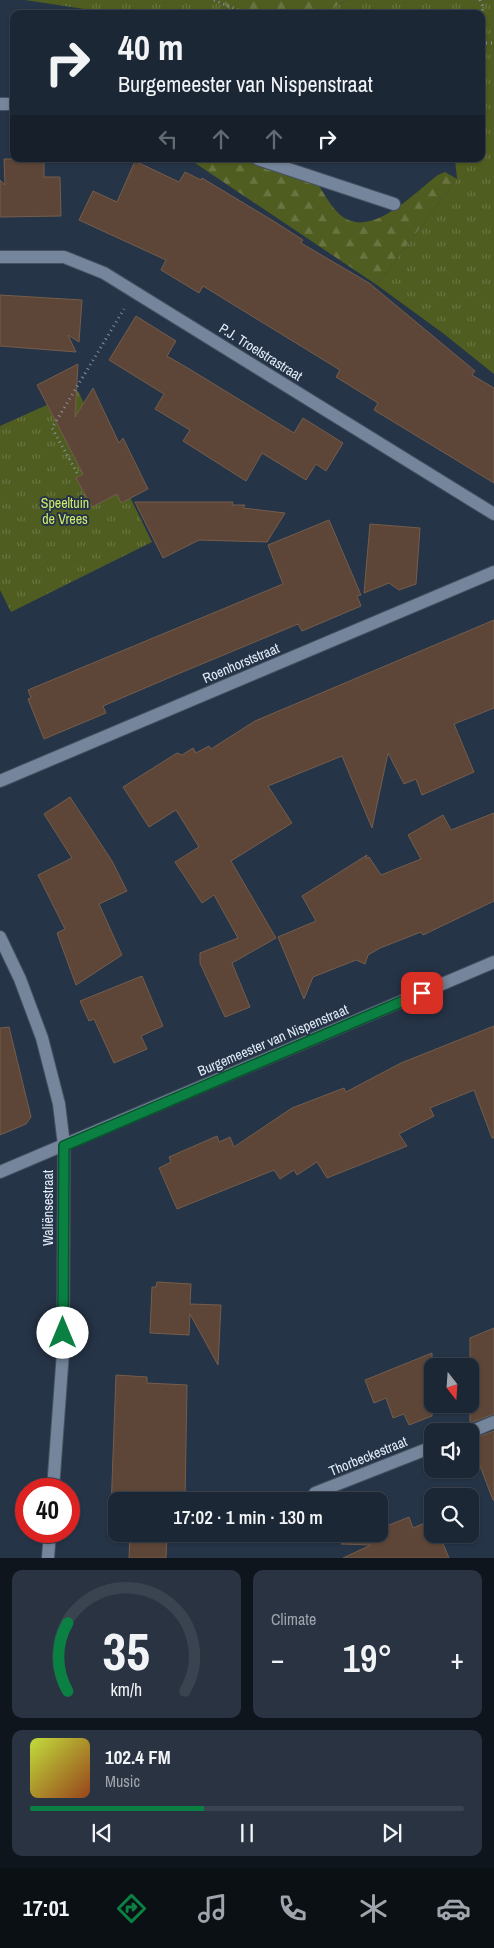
<!DOCTYPE html>
<html lang="en">
<head>
<meta charset="utf-8">
<style>
	body { margin:0; font-family:"Archivo Narrow",sans-serif; background:#293341; color:#f1f3f6; height:100vh; display:flex; flex-direction:column; font-size:19px; white-space:nowrap }
	* { box-sizing:border-box; margin:0 }
	p { font-size:16px; color:#a0a5ad }
	.icon { flex:none; width:28px; height:28px; fill:none; stroke:currentColor; stroke-width:2; stroke-linecap:round; stroke-linejoin:round }
	.map { position:relative; height:1558px; overflow:hidden }
	.sheet { display:flex; flex-direction:column; gap:12px; padding:12px; background:#0f151d; flex:1 }
	.sheet>* { flex:none }
	.banner { position:absolute; left:10px; top:10px; width:475px; height:152px; border-radius:10px; box-shadow:0 1px 4px #0004,0 0 0 1px #3a4450; background:#1c2735; color:#f1f3f6; overflow:hidden }
	.needle { width:32px; rotate:163deg }
	.controls { position:absolute; left:424px; top:1358px; display:grid; gap:10px }
	.controls a { display:grid; place-items:center; width:55px; height:55px; border-radius:10px; background:#1c2735; box-shadow:0 1px 4px #0004,0 0 0 1px #3a4450; font-size:25px }
	.speed { position:absolute; left:15px; top:1478px; display:flex; gap:10px; font-size:25px; font-weight:700; text-align:center }
	.speed>* { display:grid; place-content:center; width:65px; height:65px; border-radius:50%; background:#1c2735; box-shadow:0 1px 4px #0004,0 0 0 1px #3a4450; line-height:1 }
	.speed .limit { border:8px solid #d22; background:#fff; color:#111 }
	.pin { position:absolute; display:grid; place-items:center; width:42px; height:42px; color:#fff; margin:-21px; border-radius:10px; box-shadow:0 2px 8px #0006 }
	.me { position:absolute; width:55px; margin:-28px; rotate:0deg; stroke-linejoin:round; filter:drop-shadow(0 0 4px #0008) }
	.turn { display:flex; align-items:center; gap:18px; height:105px; padding:0 25px; font-size:22px }
	.turn .icon { width:65px; height:65px; stroke-width:2.5 }
	.turn b { display:block; font-size:35px; line-height:42px }
	.lanes { display:flex; align-items:center; height:48px; padding:0 25px; background:#0003; justify-content:center; gap:25px; direction:ltr }
	.lanes .off { opacity:.35 }
	.big { font-size:38px; font-weight:600; line-height:1.1 }
	.sheet .card { flex:1; display:flex; flex-direction:column; justify-content:center; gap:8px; min-width:0; padding:0 18px; border-radius:10px; background:#293341 }
	.sheet .dial { align-items:center; gap:0 }
	.dial svg { height:130px; overflow:visible; fill:none; stroke:#3a4450; stroke-width:7; stroke-linecap:round; text-anchor:middle }
	.dial text { fill:#f1f3f6; stroke:none }
	.song { display:flex; align-items:center; gap:15px }
	.cover { width:60px; height:60px; border-radius:8px; background:linear-gradient(135deg,hsl(70 70% 55%),hsl(20 70% 35%)) }
	.played { height:5px; border-radius:2px; background:linear-gradient(90deg,#0b8043 40%,#3a4450 40%) }
	.keys { display:flex; justify-content:space-around; direction:ltr }
	.heat { display:flex; justify-content:space-between; align-items:center; font-size:28px; direction:ltr }
	.sheet .tiles { flex:1; display:grid; gap:12px; grid-template-columns:1fr 1fr }
	.card:last-child { grid-column:span 2 }
	.trip { position:absolute; left:108px; top:1492px; width:280px; height:50px; border-radius:10px; background:#1c2735; box-shadow:0 1px 4px #0004,0 0 0 1px #3a4450; font-weight:600; line-height:50px; text-align:center }
	.dock { display:flex; height:80px; justify-content:space-around; align-items:center; background:#0b1015; color:#a0a5ad }
	.dock .icon { width:35px; height:35px }
	.dock .current { color:#0b8043 }
	.dock b { font-size:22px; color:#f1f3f6 }
	.map>svg:first-child { display:block }
	.grass { fill:url(#grass-tufts) }
	.forest { fill:url(#forest-firs) }
	.building { fill:#5d4637; stroke:#745d4c }
	.lines { fill:none; stroke-linecap:round; stroke-linejoin:round }
	.minor-casing { stroke:#455162; stroke-width:14 }
	.path { stroke:#8591a1; stroke-width:3; stroke-dasharray:1 4; stroke-linecap:butt }
	.minor { stroke:#75869c; stroke-width:12 }
	.route-casing { stroke:#07532c; stroke-width:12 }
	.route { stroke:#0b8043; stroke-width:9 }
	.labels { text-anchor:middle; stroke-width:4; stroke-linejoin:round; paint-order:stroke }
	.street-label { font-size:14px; fill:#e3ecf9; stroke:#263447 }
	.park-label { font-size:14px; fill:#cfea6c; stroke:#263447 }
</style>
</head>
<body>
<div class="map">
<svg width="494" height="1558" viewBox="0 0 494 1558">
	<defs>
		<pattern id="grass-tufts" width="24" height="20" patternUnits="userSpaceOnUse" patternTransform="scale(1.25)"><rect width="24" height="20" fill="#505d20"/><path d="M3 7l-1-3M5 7V3M7 7l1-3M15 17l-1-3M17 17v-4M19 17l1-3" fill="none" stroke="#697441"/></pattern>
		<pattern id="forest-firs" width="22" height="20" patternUnits="userSpaceOnUse" patternTransform="scale(1.25)"><rect width="22" height="20" fill="#505d20"/><path d="M5 1l3.5 6h-7zM16 11l3.5 6h-7z" fill="#697441"/></pattern>
	</defs>
	<rect width="100%" height="100%" fill="#263447"/>
	<path class="grass" d="M25,0H219L234,14H117Z
		M346,0H494V374L444,334L377,285L457,179L455,159H481V14H325Z
		M78,391L152,542L11,612L0,590V426Z"/>
	<path class="forest" d="M219,0H346L325,14H234Z
		M189,159H247L291,174L315,180C323,191 332,210 343,217C373,238 415,192 438,175L445,172L457,179L377,285Z"/>
	<path class="building" d="M4,159H44V177H60L61,216L0,217V180L5,185Z
		M135,161L179,182L185,172L201,180L202,178L275,222L303,240L301,243L369,283L475,371L472,375L494,388V483L374,410L378,403L336,377L340,370L203,286L199,293L161,270L166,260L79,220L93,191L117,202Z
		M0,295L82,300L79,342L68,335L76,352L0,346Z
		M136,316L176,341L167,356L191,370L294,433L303,418L343,443L326,471L316,464L306,480L262,453L246,481L183,441L190,430L155,409L164,394L109,360Z
		M78,364L75,417L93,388L119,443L123,438L148,489L121,503L117,494L92,507L76,478L83,474L37,385Z
		M135,502H233L232,505H245L243,508L285,513L267,542L199,540L163,558Z
		M329,520L361,595L357,596L361,606L302,631L298,624L173,676L103,706L106,713L44,739L28,699L31,698L28,690L283,584L268,545Z
		M370,524L420,528L416,584L399,590L389,583L364,593Z
		M494,620V708L454,724L474,772L422,795L416,779L404,784L388,753L372,828L342,756L268,786L292,823L231,861L276,938L232,963L250,1007L225,1017L200,963V953L238,938L214,895L202,903L175,862L199,847L176,810L149,827L123,787L177,753L182,755L193,748L196,753L209,746L211,749L255,721Z
		M70,797L112,861L127,891L99,904L122,955L76,985L57,933L65,929L38,875L72,858L44,814Z
		M494,813V901L423,935L421,932L380,948L368,955L365,964L356,960L313,977L304,999L278,937L316,921L302,896L367,855L366,859L369,857L381,875L421,859L408,835L443,815L451,830Z
		M142,976L163,1026L141,1036L147,1049L114,1063L94,1019L89,1021L80,1001Z
		M494,1026V1138H492L474,1090L430,1108L434,1116L399,1134L407,1146L327,1178L317,1162L297,1175L294,1170L280,1179L274,1170L177,1209L159,1168L171,1162L169,1157L217,1136L219,1142L230,1137L234,1147L292,1108L344,1088L346,1092L401,1063Z
		M9,1027L31,1117L26,1124L0,1135V1028Z
		M157,1282L191,1284L190,1304L221,1305L218,1365L190,1314L189,1335L150,1333L152,1287H156Z
		M494,1328V1414L470,1423V1338Z
		M432,1353V1416L409,1425L404,1414L393,1418L386,1398L374,1403L365,1380Z
		M116,1375L147,1377V1383L187,1385L185,1500L116,1501V1510H111Z
		M494,1431V1500H493L470,1440Z
		M409,1517L413,1528L432,1520V1534H439L449,1558H343L371,1545L341,1544L367,1534H379V1529Z
		M130,1534H167L166,1558H129Z"/>
	<g class="lines">
		<defs>
			<path id="minor" d="M0,104H14
				M258,159L394,204
				M0,257H64L104,273L494,514
				M0,781L494,572
				M0,937L20,979L42,1038L59,1104L64,1145L63,1352L53,1489
				M0,1172L494,962
				M470,1432L494,1422
				M315,1493L432,1447
				M48,1558L50,1531"/>
		</defs>
		<use href="#minor" class="minor-casing"/>
		<path class="path" d="M214,0L248,14
			M480,0L483,7L481,21
			M481,43H494
			M77,473L52,428L124,309"/>
		<use href="#minor" class="minor"/>
	</g>
	<g class="lines">
		<defs>
			<path id="route" d="M63,1333L64,1146L422,993"/>
		</defs>
		<use href="#route" class="route-casing"/>
		<use href="#route" class="route"/>
	</g>
	<g class="labels">
		<g class="street-label">
			<text transform="translate(261 352) rotate(32)" y="5">P.J. Troelstrastraat</text>
			<text transform="translate(241 663) rotate(-23)" y="5">Roenhorststraat</text>
			<text transform="translate(273 1040) rotate(-23)" y="5">Burgemeester van Nispenstraat</text>
			<text transform="translate(48 1208) rotate(-90)" y="5">Waliënsestraat</text>
			<text transform="translate(368 1456) rotate(-22)" y="5">Thorbeckestraat</text>
		</g>
		<g class="park-label">
			<text x="65" y="508">Speeltuin<tspan x="65" dy="16">de Vrees</tspan></text>
		</g>
	</g>
</svg>
<div class="controls">
<a><svg class="needle" viewBox="-14 -14 28 28"><path d="M0-13l5 13h-10z" fill="#e53935"/><path d="M0 13l5-13h-10z" fill="#a0a5ad"/></svg></a>
<a><svg class="icon" aria-label="sound" viewBox="0 0 24 24"><path d="M4 9h4l5-4v14l-5-4H4zM17 9q2 3 0 6"/></svg></a>
<a><svg class="icon" aria-label="search" viewBox="0 0 24 24"><circle cx="10" cy="10" r="6"/><path d="M15 15l6 6"/></svg></a>
</div>
<div class="speed"><div class="limit">40</div></div>
<div class="pin" style="left:422px;top:993px;background:#d93025"><svg class="icon" aria-label="arrive" viewBox="0 0 24 24"><path d="M6 21V4h12l-3 4 3 4H6"/></svg></div>
<svg class="me" style="left:63px;top:1333px" viewBox="-20 -20 40 40"><circle r="19" fill="#fff"/><path d="M0-13L10 11 0 6-10 11z" fill="#0b8043"/></svg>
<div class="trip">17:02 · 1 min · 130 m</div>
<div class="banner">
<div class="turn"><svg class="icon" aria-label="right" viewBox="0 0 24 24"><path d="M7 20v-9h11M14 6l5 5-5 5"/></svg><div><b>40 m</b>Burgemeester van Nispenstraat</div></div>
<div class="lanes"><svg class="icon off" aria-label="left" viewBox="0 0 24 24"><path d="M17 20v-9H6M10 6l-5 5 5 5"/></svg><svg class="icon off" aria-label="ahead" viewBox="0 0 24 24"><path d="M12 20V5M6 11l6-6 6 6"/></svg><svg class="icon off" aria-label="ahead" viewBox="0 0 24 24"><path d="M12 20V5M6 11l6-6 6 6"/></svg><svg class="icon" aria-label="right" viewBox="0 0 24 24"><path d="M7 20v-9h11M14 6l5 5-5 5"/></svg></div>
</div>
</div>
<section class="sheet">
<div class="tiles">
<div class="card dial"><svg viewBox="0 0 100 80">
<path d="M14 69A42 42 0 1 1 86 69"/>
<path d="M14 69A42 42 0 0 1 14 27" stroke="#0b8043"/>
<text x="50" y="56" font-size="32" font-weight="700">35</text>
<text x="50" y="72" font-size="11">km/h</text>
</svg></div>
<div class="card"><p>Climate</p>
<div class="heat"><a>−</a><b class="big">19°</b><a>+</a></div>
</div>
<div class="card">
<div class="song"><i class="cover"></i><div><b>102.4 FM</b><p>Music</p></div></div>
<div class="played"></div>
<div class="keys"><svg class="icon" aria-label="previous" viewBox="0 0 24 24"><path d="M18 5L8 12l10 7zM5 5v14"/></svg><svg class="icon" aria-label="pause" viewBox="0 0 24 24"><path d="M8 5v14M16 5v14"/></svg><svg class="icon" aria-label="next" viewBox="0 0 24 24"><path d="M6 5l10 7-10 7zM19 5v14"/></svg></div>
</div>
</div>
</section>
<nav class="dock">
<b>17:01</b>
<svg class="icon current" aria-label="directions" viewBox="0 0 24 24"><path d="M12 3l9 9-9 9-9-9zM9 14v-3h6M13 9l2 2-2 2"/></svg>
<svg class="icon" aria-label="music" viewBox="0 0 24 24"><path d="M9 18V5l10-2v13"/><circle cx="6" cy="18" r="3"/><circle cx="16" cy="16" r="3"/></svg>
<svg class="icon" aria-label="phone" viewBox="0 0 24 24"><path d="M5 4h4l2 5-3 2q2 4 5 5l2-3 5 2v4C11 20 4 13 5 4z"/></svg>
<svg class="icon" aria-label="climate" viewBox="0 0 24 24"><path d="M12 3v18M4 7l16 10M4 17L20 7"/></svg>
<svg class="icon" aria-label="car" viewBox="0 0 24 24"><path d="M5 17H2v-5l4-1 3-4h7l3 4 3 1v5h-3M9 17h6M6 11h13"/><circle cx="7" cy="17" r="2"/><circle cx="17" cy="17" r="2"/></svg>
</nav>
</body>
</html>
